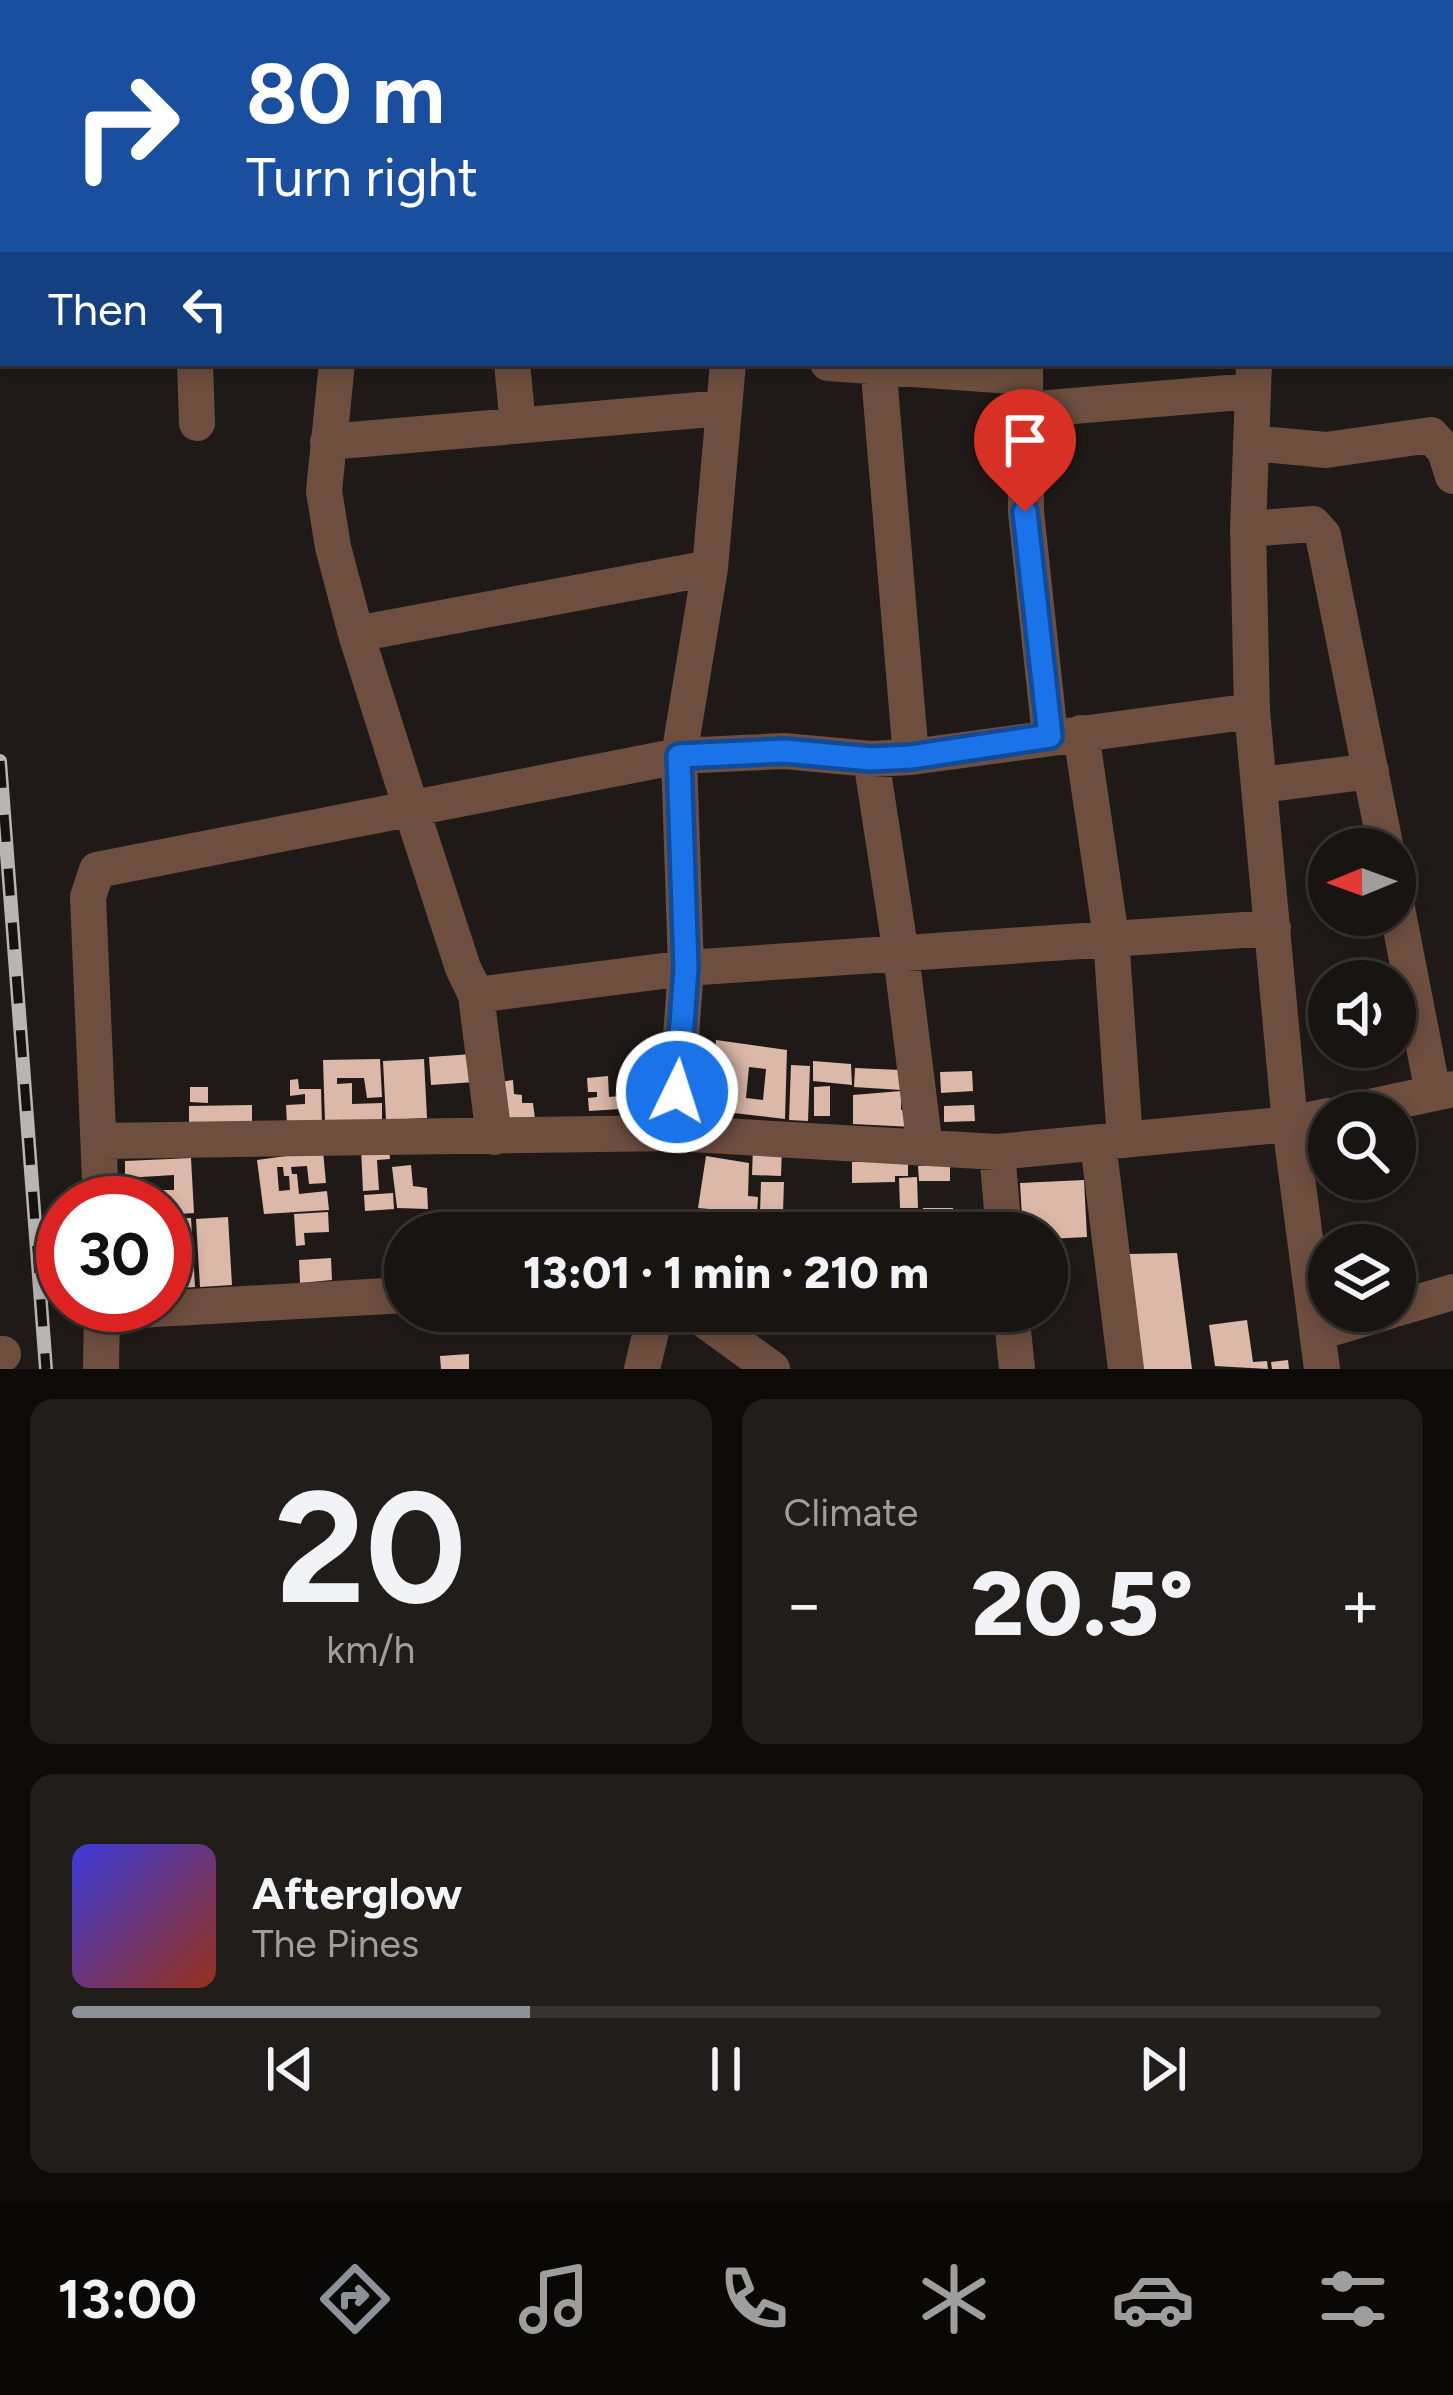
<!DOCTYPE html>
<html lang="en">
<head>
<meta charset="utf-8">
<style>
	body { margin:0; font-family:Figtree,sans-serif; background:#201d1a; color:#f1f3f6; height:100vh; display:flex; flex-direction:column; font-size:45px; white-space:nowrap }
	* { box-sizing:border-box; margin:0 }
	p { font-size:39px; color:#9e9e9f }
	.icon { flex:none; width:66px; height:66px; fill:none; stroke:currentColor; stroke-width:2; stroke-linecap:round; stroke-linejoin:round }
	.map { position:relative; height:1369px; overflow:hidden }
	.sheet { display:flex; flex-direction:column; gap:30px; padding:30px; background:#0d0b09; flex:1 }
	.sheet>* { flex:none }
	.top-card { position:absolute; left:0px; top:0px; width:1455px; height:366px; box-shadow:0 6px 18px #0003,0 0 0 3px #363331; background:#1a4fa0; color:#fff; overflow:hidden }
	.needle { width:78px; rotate:269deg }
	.tools { position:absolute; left:1308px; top:828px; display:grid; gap:24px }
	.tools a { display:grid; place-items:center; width:108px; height:108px; border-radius:50%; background:#171411; box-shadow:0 6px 18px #0003,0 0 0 3px #363331; font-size:60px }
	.speed { position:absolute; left:36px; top:1176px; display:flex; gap:24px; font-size:60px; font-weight:700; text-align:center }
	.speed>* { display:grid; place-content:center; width:156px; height:156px; border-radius:50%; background:#171411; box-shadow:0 6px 18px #0003,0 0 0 3px #363331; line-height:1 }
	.speed .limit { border:18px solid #d22; background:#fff; color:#111 }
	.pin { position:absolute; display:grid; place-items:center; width:102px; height:102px; color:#fff; margin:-123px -51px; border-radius:50% 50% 50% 0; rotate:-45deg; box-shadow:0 0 12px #0007 }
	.pin .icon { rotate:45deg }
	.me { position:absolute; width:132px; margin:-66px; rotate:4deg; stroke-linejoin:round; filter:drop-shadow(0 0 9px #0008) }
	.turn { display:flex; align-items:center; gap:42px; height:252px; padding:0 48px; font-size:54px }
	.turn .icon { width:156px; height:156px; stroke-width:2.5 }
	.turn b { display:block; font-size:84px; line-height:102px }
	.then { display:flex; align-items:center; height:114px; padding:0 48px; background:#0003; gap:24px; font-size:45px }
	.big { font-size:90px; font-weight:800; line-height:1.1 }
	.sheet .widget { flex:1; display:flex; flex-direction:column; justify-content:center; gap:18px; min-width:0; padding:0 42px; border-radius:24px; background:#201d1a }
	.sheet .dial { align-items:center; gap:0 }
	.dial b { font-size:156px; line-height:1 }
	.song { display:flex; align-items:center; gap:36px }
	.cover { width:144px; height:144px; border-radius:18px; background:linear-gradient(135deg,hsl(240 70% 55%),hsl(10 70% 35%)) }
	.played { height:12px; border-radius:6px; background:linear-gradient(90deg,#8c9099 35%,#363331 35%) }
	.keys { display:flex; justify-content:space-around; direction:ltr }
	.heat { display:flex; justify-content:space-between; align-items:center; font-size:66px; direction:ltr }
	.sheet .tiles { flex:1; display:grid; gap:30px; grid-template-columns:1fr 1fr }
	.widget:last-child { grid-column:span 2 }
	.trip { position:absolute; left:384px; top:1212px; width:684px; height:120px; border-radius:60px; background:#171411; box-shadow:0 6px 18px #0003,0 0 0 3px #363331; font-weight:800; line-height:120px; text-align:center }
	.tab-bar { display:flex; height:192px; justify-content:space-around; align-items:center; background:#090807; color:#9e9e9f }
	.tab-bar .icon { width:84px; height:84px }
	.tab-bar .on { color:#8c9099 }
	.tab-bar b { font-size:54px; color:#f1f3f6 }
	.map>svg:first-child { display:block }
	.building { fill:#dbb8a8; fill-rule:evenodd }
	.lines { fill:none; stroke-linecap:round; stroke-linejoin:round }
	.minor { stroke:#6d4e3f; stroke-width:36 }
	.rail-casing { stroke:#b9b5b3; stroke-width:14 }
	.rail { stroke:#16110e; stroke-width:9; stroke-dasharray:27; stroke-linecap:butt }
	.route-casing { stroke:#114b97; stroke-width:30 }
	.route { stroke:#1a73e8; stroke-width:21 }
</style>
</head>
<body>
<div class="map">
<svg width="1453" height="1369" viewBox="0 0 1453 1369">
	<rect width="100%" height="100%" fill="#1f1a17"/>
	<path class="building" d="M716,1040L787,1050L785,1119L708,1110L710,1092L721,1094L724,1064L714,1063ZM749,1067L766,1069L763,1100L746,1098Z
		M473,1054L475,1082L431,1085L429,1057Z
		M380,1059L382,1097L367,1098L364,1078H337V1084L352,1083V1104L382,1103V1121L325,1122L323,1060Z
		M424,1059L427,1118L386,1120L383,1061Z
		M813,1061L851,1064L852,1085L813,1081Z
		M791,1065L810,1066L808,1121L789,1120Z
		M855,1068L901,1070V1090L854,1087Z
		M972,1071L973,1091L941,1093L940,1072Z
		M608,1076L609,1097L620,1096V1109L589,1111L588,1098L597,1097V1092H588L587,1078Z
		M298,1079L299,1089H321L322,1124L287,1125L286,1105L305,1104V1094L290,1096V1080Z
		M513,1080L514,1094L522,1095V1103H533L535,1119L507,1120L500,1082Z
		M830,1086V1116H814V1087Z
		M190,1087H208V1103L190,1102Z
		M901,1091V1110H913V1127L853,1124V1095Z
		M623,1096H658V1109H623Z
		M252,1105V1124L189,1125V1106Z
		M974,1105L975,1121L944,1122V1106Z
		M389,1146L390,1159L377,1160L379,1190L363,1191L361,1148Z
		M753,1146L782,1147L781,1176L752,1175Z
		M323,1151L326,1183L309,1184L307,1166L291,1167L292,1174H297L299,1194L327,1191L329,1210L264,1214L257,1160ZM277,1167H283L284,1176H289L290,1190L279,1191Z
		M706,1156L749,1163L748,1196L758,1197L756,1232L741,1231L743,1212L698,1208Z
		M191,1158L194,1213L165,1215V1203H127L126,1188L145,1187L146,1199L161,1198V1190H174V1175L125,1178V1161Z
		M852,1162H908V1176H895V1182L852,1183Z
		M411,1165L413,1186L427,1188L428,1209L397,1208L392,1167Z
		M950,1165V1181H919L918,1166Z
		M917,1177L918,1208H900L899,1178Z
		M1084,1180L1087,1237L1047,1239V1233H1023L1020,1183Z
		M761,1182H784L783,1212H760Z
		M393,1193L394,1209L365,1211L364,1195Z
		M923,1208H953V1227H923Z
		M328,1212L329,1232L304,1233L305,1245L296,1246L294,1214Z
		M228,1217L232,1285L200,1287L196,1219Z
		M763,1217L782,1220L781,1233H761Z
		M191,1218L195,1287L165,1289V1219Z
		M1177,1253L1192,1369H1142L1128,1254Z
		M331,1258L332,1280L300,1283L299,1260Z
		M1247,1320L1253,1362L1267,1361L1268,1369L1215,1366L1209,1325Z
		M469,1354V1369H441L440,1356Z
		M1288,1360L1289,1369H1272L1271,1362Z"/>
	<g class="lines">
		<path class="minor" d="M698,0L700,3
			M1007,0V3
			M850,3L862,0
			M1280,3V0
			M0,67H3
			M195,363L197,423
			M337,363L324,491L333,547L356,634L411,808L463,968L476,995L494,1137
			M512,363L518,425
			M828,363L1025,377
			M878,363L911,757
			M1025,363L1026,512L1050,736
			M1254,363L1248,529L1252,711L1290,1124L1322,1369
			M1025,410L1252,391
			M328,442L723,408
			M1251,443L1326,450L1431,435L1445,451L1453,476
			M1248,529L1313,524L1323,535L1386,849
			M356,634L710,568
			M1081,733L1111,937L1125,1140
			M871,759L901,954L925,1148
			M1262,785L1371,771
			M1395,898L1433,1093
			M476,995L686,968L1273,928
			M1341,1113L1453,1089
			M674,1133L686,968L679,756L710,568L728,363
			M100,1141L674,1133L997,1152L1290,1124L1329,1116
			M1098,1143L1126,1369
			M997,1152L1004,1233
			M101,1203L88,897L97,870L679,756L784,751L871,759L911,757L1252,711
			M1395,1309L1453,1292
			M692,1311L772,1369
			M1011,1311L1017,1369
			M102,1312L405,1295
			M1319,1332L1389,1311
			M0,1354H3
			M101,1369L102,1305
			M642,1369L656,1311"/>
		<defs>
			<path id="rail" d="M0,761L46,1369"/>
		</defs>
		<use href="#rail" class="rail-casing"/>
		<use href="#rail" class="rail"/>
	</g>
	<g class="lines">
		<defs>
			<path id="route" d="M677,1092L686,968L679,756L784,751L871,759L911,757L1050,736L1025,512"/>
		</defs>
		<use href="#route" class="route-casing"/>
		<use href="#route" class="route"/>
	</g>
</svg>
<div class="tools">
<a><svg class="needle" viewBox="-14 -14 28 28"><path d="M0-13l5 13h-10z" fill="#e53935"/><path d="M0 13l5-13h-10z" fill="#9e9e9f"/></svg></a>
<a><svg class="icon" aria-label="sound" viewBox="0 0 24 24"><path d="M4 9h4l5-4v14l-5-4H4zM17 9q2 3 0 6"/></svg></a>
<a><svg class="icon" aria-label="search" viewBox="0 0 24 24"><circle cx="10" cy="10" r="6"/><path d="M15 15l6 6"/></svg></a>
<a><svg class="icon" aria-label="layers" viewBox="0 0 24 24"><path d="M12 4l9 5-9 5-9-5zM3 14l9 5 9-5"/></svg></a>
</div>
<div class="speed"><div class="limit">30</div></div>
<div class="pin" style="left:1025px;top:512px;background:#d93025"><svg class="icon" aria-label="arrive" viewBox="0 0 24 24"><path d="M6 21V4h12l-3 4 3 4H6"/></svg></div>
<svg class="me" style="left:677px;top:1092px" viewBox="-20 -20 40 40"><circle r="17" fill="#1a73e8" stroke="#fff" stroke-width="3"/><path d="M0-11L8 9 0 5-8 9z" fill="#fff"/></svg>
<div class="trip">13:01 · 1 min · 210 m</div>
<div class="top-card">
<div class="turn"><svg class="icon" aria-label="right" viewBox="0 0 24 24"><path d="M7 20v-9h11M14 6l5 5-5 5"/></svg><div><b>80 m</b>Turn right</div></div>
<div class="then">Then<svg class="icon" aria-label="left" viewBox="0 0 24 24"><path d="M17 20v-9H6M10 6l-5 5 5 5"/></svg></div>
</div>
</div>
<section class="sheet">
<div class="tiles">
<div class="widget dial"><b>20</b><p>km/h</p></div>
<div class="widget"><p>Climate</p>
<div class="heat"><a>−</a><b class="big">20.5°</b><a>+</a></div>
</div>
<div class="widget">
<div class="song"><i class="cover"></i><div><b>Afterglow</b><p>The Pines</p></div></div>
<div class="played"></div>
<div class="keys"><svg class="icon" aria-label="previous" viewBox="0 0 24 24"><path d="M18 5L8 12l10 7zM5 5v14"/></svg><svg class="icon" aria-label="pause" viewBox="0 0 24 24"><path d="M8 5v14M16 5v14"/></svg><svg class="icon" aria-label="next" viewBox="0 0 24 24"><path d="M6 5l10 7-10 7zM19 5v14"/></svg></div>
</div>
</div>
</section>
<nav class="tab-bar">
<b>13:00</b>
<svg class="icon on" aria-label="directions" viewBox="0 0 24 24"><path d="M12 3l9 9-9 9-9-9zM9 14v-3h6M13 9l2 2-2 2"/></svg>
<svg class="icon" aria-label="music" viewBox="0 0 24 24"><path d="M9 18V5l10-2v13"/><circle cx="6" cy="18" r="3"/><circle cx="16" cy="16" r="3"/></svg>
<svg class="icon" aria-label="phone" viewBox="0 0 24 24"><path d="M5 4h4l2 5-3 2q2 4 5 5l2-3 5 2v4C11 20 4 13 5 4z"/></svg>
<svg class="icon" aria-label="climate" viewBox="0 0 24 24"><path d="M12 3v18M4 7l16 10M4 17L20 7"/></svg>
<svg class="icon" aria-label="car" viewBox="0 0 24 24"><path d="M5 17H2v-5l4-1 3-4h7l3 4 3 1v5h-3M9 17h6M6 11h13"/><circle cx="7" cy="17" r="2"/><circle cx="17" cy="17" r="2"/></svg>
<svg class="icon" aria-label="filters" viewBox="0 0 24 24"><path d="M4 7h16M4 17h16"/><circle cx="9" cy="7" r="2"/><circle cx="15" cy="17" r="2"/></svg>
</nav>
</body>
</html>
